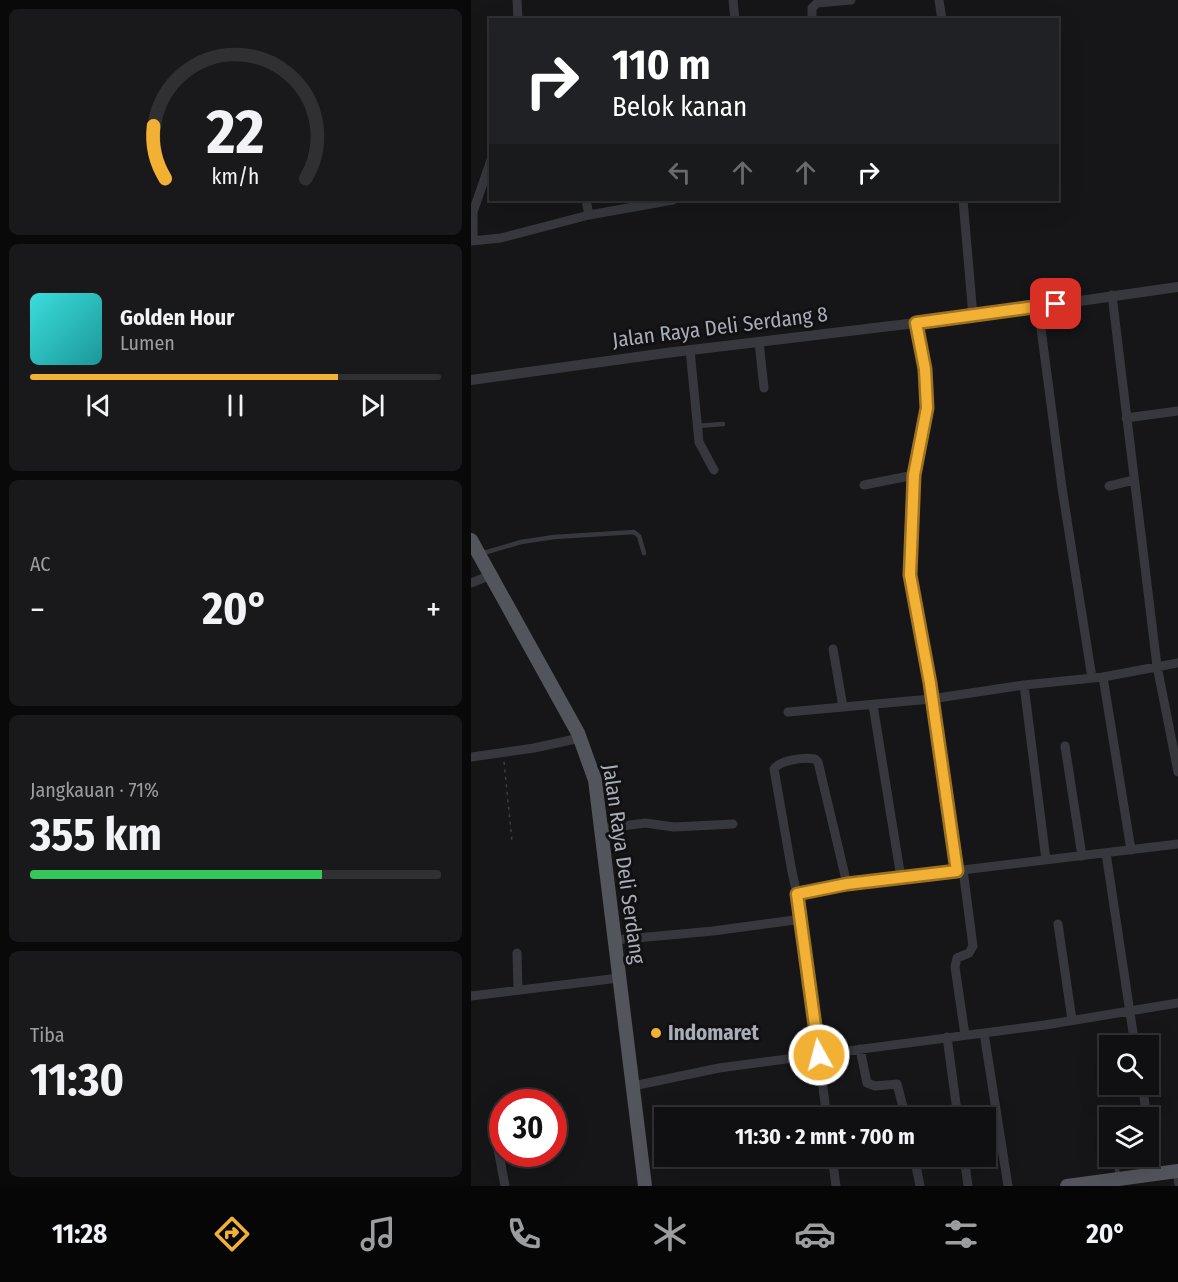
<!DOCTYPE html>
<html lang="id">
<head>
<meta charset="utf-8">
<style>
	body { margin:0; font-family:"Fira Sans Condensed",sans-serif; background:#19191b; color:#f1f3f6; height:100vh; display:flex; flex-direction:column; font-size:22px; white-space:nowrap }
	* { box-sizing:border-box; margin:0 }
	p { font-size:20px; color:#9c9d9f }
	.icon { flex:none; width:33px; height:33px; fill:none; stroke:currentColor; stroke-width:2; stroke-linecap:round; stroke-linejoin:round }
	.map { position:relative; flex:1; overflow:hidden }
	.drawer { display:flex; flex-direction:column; gap:9px; padding:9px; background:#09090a; width:471px }
	.drawer>* { flex:none }
	.hud { position:absolute; left:18px; top:18px; width:570px; height:183px; border-radius:0px; box-shadow:0 6px 24px #0002,0 0 0 2px #303032; background:#202124; color:#fff; overflow:hidden }
	.tools { position:absolute; left:628px; top:1035px; display:grid; gap:12px }
	.tools a { display:grid; place-items:center; width:60px; height:60px; border-radius:0px; background:#101012; box-shadow:0 6px 24px #0002,0 0 0 2px #303032; font-size:30px }
	.speed { position:absolute; left:18px; top:1089px; display:flex; gap:12px; font-size:30px; font-weight:700; text-align:center }
	.speed>* { display:grid; place-content:center; width:78px; height:78px; border-radius:50%; background:#101012; box-shadow:0 6px 24px #0002,0 0 0 2px #303032; line-height:1 }
	.speed .limit { border:9px solid #d22; background:#fff; color:#111 }
	.pin { position:absolute; display:grid; place-items:center; width:51px; height:51px; color:#fff; margin:-26px; border-radius:12px; box-shadow:0 3px 9px #0006 }
	.me { position:absolute; width:66px; margin:-33px; rotate:353deg; stroke-linejoin:round; filter:drop-shadow(0 0 4px #0008) }
	.turn { display:flex; align-items:center; gap:21px; height:126px; padding:0 24px; font-size:27px }
	.turn .icon { width:78px; height:78px; stroke-width:2.5 }
	.turn b { display:block; font-size:42px; line-height:51px }
	.lanes { display:flex; align-items:center; height:57px; padding:0 24px; background:#0003; justify-content:center; gap:30px; direction:ltr }
	.lanes .off { opacity:.35 }
	.big { font-size:45px; font-weight:700; line-height:1.1 }
	.drawer .card { flex:1; display:flex; flex-direction:column; justify-content:center; gap:9px; min-width:0; padding:0 21px; border-radius:9px; background:#19191b }
	.drawer .dial { align-items:center; gap:0 }
	.dial svg { height:156px; overflow:visible; fill:none; stroke:#303032; stroke-width:7; stroke-linecap:round; text-anchor:middle }
	.dial text { fill:#f1f3f6; stroke:none }
	.song { display:flex; align-items:center; gap:18px }
	.cover { width:72px; height:72px; border-radius:9px; background:linear-gradient(135deg,hsl(180 70% 55%),hsl(180 70% 35%)) }
	.played { height:6px; border-radius:3px; background:linear-gradient(90deg,#f2b134 75%,#303032 75%) }
	.keys { display:flex; justify-content:space-around; direction:ltr }
	.heat { display:flex; justify-content:space-between; align-items:center; font-size:33px; direction:ltr }
	.charge { height:9px; border-radius:4px; background:linear-gradient(90deg,#34c759 71%,#303032 0) }
	.trip { position:absolute; left:183px; top:1107px; width:342px; height:60px; border-radius:0px; background:#101012; box-shadow:0 6px 24px #0002,0 0 0 2px #303032; font-weight:700; line-height:60px; text-align:center }
	.menu { display:flex; height:96px; justify-content:space-around; align-items:center; background:#060607; color:#9c9d9f }
	.menu .icon { width:42px; height:42px }
	.menu .on { color:#f2b134 }
	.menu b { font-size:27px; color:#f1f3f6 }
	main { display:flex; flex:1; min-height:0 }
	.map>svg:first-child { display:block }
	.lines { fill:none; stroke-linecap:round; stroke-linejoin:round }
	.path { stroke:#3d3f44; stroke-width:1.5; stroke-dasharray:3 4.5; stroke-linecap:butt }
	.service { stroke:#37383d; stroke-width:4.5 }
	.minor { stroke:#37383d; stroke-width:9 }
	.tertiary { stroke:#37383d; stroke-width:10 }
	.primary { stroke:#53555c; stroke-width:14 }
	.route-casing { stroke:#9d7322; stroke-width:15 }
	.route { stroke:#f2b134; stroke-width:10 }
	.poi-dot { fill:#f2b134; stroke:#111113; stroke-width:2 }
	.labels { text-anchor:middle; stroke-width:6; stroke-linejoin:round; paint-order:stroke }
	.street-label { font-size:21px; fill:#a8adb8; stroke:#111113 }
	.poi-label { font-size:21px; font-weight:bold; fill:#a8adb8; stroke:#111113; text-anchor:start }
</style>
</head>
<body>
<main>
<section class="drawer">
<div class="card dial"><svg viewBox="0 0 100 80">
<path d="M14 69A42 42 0 1 1 86 69"/>
<path d="M14 69A42 42 0 0 1 8 42" stroke="#f2b134"/>
<text x="50" y="56" font-size="32" font-weight="700">22</text>
<text x="50" y="72" font-size="11">km/h</text>
</svg></div>
<div class="card">
<div class="song"><i class="cover"></i><div><b>Golden Hour</b><p>Lumen</p></div></div>
<div class="played"></div>
<div class="keys"><svg class="icon" aria-label="previous" viewBox="0 0 24 24"><path d="M18 5L8 12l10 7zM5 5v14"/></svg><svg class="icon" aria-label="pause" viewBox="0 0 24 24"><path d="M8 5v14M16 5v14"/></svg><svg class="icon" aria-label="next" viewBox="0 0 24 24"><path d="M6 5l10 7-10 7zM19 5v14"/></svg></div>
</div>
<div class="card"><p>AC</p>
<div class="heat"><a>−</a><b class="big">20°</b><a>+</a></div>
</div>
<div class="card"><p>Jangkauan · 71%</p><b class="big">355 km</b><div class="charge"></div></div>
<div class="card"><p>Tiba</p><b class="big">11:30</b></div>
</section>
<div class="map">
<svg width="707" height="1186" viewBox="0 0 707 1186">
	<rect width="100%" height="100%" fill="#161618"/>
	<g class="lines">
		<path class="path" d="M33,762L41,841"/>
		<path class="service" d="M226,426L252,424
			M9,554L50,542L83,537L163,532L168,536L173,553
			M644,1156L647,1176
			M704,1174L706,1186"/>
		<path class="minor" d="M46,0L47,20
			M262,0L264,20
			M468,0L471,20
			M341,20V8L346,3L380,0
			M115,200L118,215
			M492,200L502,316
			M0,241L30,238L118,215L202,200
			M2,241V212L20,160
			M641,295L686,666L707,772
			M567,306L591,488L621,678
			M445,323L454,369L456,408L443,475L439,575L459,683L486,871
			M288,342L293,388
			M219,350L228,442L243,470
			M655,418L707,411
			M393,485L443,475
			M638,486L663,480
			M0,583L20,575
			M362,649L372,707
			M632,677L660,850
			M553,685L575,860
			M402,705L430,878
			M317,712L460,699L553,685L632,677L707,663
			M594,746L611,856
			M0,757L63,748L109,738
			M130,829L174,823L203,827L262,824
			M635,853L664,1046
			M492,870L502,946L498,953L486,958L484,967L494,1035
			M326,894L321,872L303,769C309,760 333,757 344,759L347,762L376,884
			M587,924L601,1020
			M144,940L242,931L331,919
			M46,953L47,990
			M0,996L148,978
			M513,1033L537,1186
			M476,1037L487,1118
			M389,1049L396,1083L404,1086L426,1084L435,1118
			M671,1084L676,1118
			M162,1086L248,1068L574,1025L707,1003
			M356,1118L326,894L376,884L707,844
			M22,1122L34,1186
			M678,1130L685,1174
			M361,1156L365,1186
			M443,1156L449,1186
			M493,1156L497,1186"/>
		<path class="tertiary" d="M0,380L195,353L511,315L707,287"/>
		<path class="primary" d="M0,540L107,733L124,780L174,1186
			M596,1186L707,1171"/>
	</g>
	<g class="lines">
		<defs>
			<path id="route" d="M348,1055L326,894L376,884L486,871L459,683L439,575L443,475L456,408L454,369L445,323L585,304"/>
		</defs>
		<use href="#route" class="route-casing"/>
		<use href="#route" class="route"/>
	</g>
	<circle class="poi-dot" cx="185" cy="1033" r="6"/>
	<g class="labels">
		<g class="street-label">
			<text transform="translate(249 327) rotate(-7)" y="7">Jalan Raya Deli Serdang 8</text>
			<text transform="translate(153 864) rotate(82)" y="7">Jalan Raya Deli Serdang</text>
		</g>
		<g class="poi-label">
			<text x="197" y="1040">Indomaret</text>
		</g>
	</g>
</svg>
<div class="tools">
<a><svg class="icon" aria-label="search" viewBox="0 0 24 24"><circle cx="10" cy="10" r="6"/><path d="M15 15l6 6"/></svg></a>
<a><svg class="icon" aria-label="layers" viewBox="0 0 24 24"><path d="M12 4l9 5-9 5-9-5zM3 14l9 5 9-5"/></svg></a>
</div>
<div class="speed"><div class="limit">30</div></div>
<div class="pin" style="left:585px;top:304px;background:#d93025"><svg class="icon" aria-label="arrive" viewBox="0 0 24 24"><path d="M6 21V4h12l-3 4 3 4H6"/></svg></div>
<svg class="me" style="left:348px;top:1055px" viewBox="-20 -20 40 40"><circle r="17" fill="#f2b134" stroke="#fff" stroke-width="3"/><path d="M0-11L8 9 0 5-8 9z" fill="#fff"/></svg>
<div class="trip">11:30 · 2 mnt · 700 m</div>
<div class="hud">
<div class="turn"><svg class="icon" aria-label="right" viewBox="0 0 24 24"><path d="M7 20v-9h11M14 6l5 5-5 5"/></svg><div><b>110 m</b>Belok kanan</div></div>
<div class="lanes"><svg class="icon off" aria-label="left" viewBox="0 0 24 24"><path d="M17 20v-9H6M10 6l-5 5 5 5"/></svg><svg class="icon off" aria-label="ahead" viewBox="0 0 24 24"><path d="M12 20V5M6 11l6-6 6 6"/></svg><svg class="icon off" aria-label="ahead" viewBox="0 0 24 24"><path d="M12 20V5M6 11l6-6 6 6"/></svg><svg class="icon" aria-label="right" viewBox="0 0 24 24"><path d="M7 20v-9h11M14 6l5 5-5 5"/></svg></div>
</div>
</div>
</main>
<nav class="menu">
<b>11:28</b>
<svg class="icon on" aria-label="directions" viewBox="0 0 24 24"><path d="M12 3l9 9-9 9-9-9zM9 14v-3h6M13 9l2 2-2 2"/></svg>
<svg class="icon" aria-label="music" viewBox="0 0 24 24"><path d="M9 18V5l10-2v13"/><circle cx="6" cy="18" r="3"/><circle cx="16" cy="16" r="3"/></svg>
<svg class="icon" aria-label="phone" viewBox="0 0 24 24"><path d="M5 4h4l2 5-3 2q2 4 5 5l2-3 5 2v4C11 20 4 13 5 4z"/></svg>
<svg class="icon" aria-label="climate" viewBox="0 0 24 24"><path d="M12 3v18M4 7l16 10M4 17L20 7"/></svg>
<svg class="icon" aria-label="car" viewBox="0 0 24 24"><path d="M5 17H2v-5l4-1 3-4h7l3 4 3 1v5h-3M9 17h6M6 11h13"/><circle cx="7" cy="17" r="2"/><circle cx="17" cy="17" r="2"/></svg>
<svg class="icon" aria-label="filters" viewBox="0 0 24 24"><path d="M4 7h16M4 17h16"/><circle cx="9" cy="7" r="2"/><circle cx="15" cy="17" r="2"/></svg>
<b>20°</b>
</nav>
</body>
</html>
